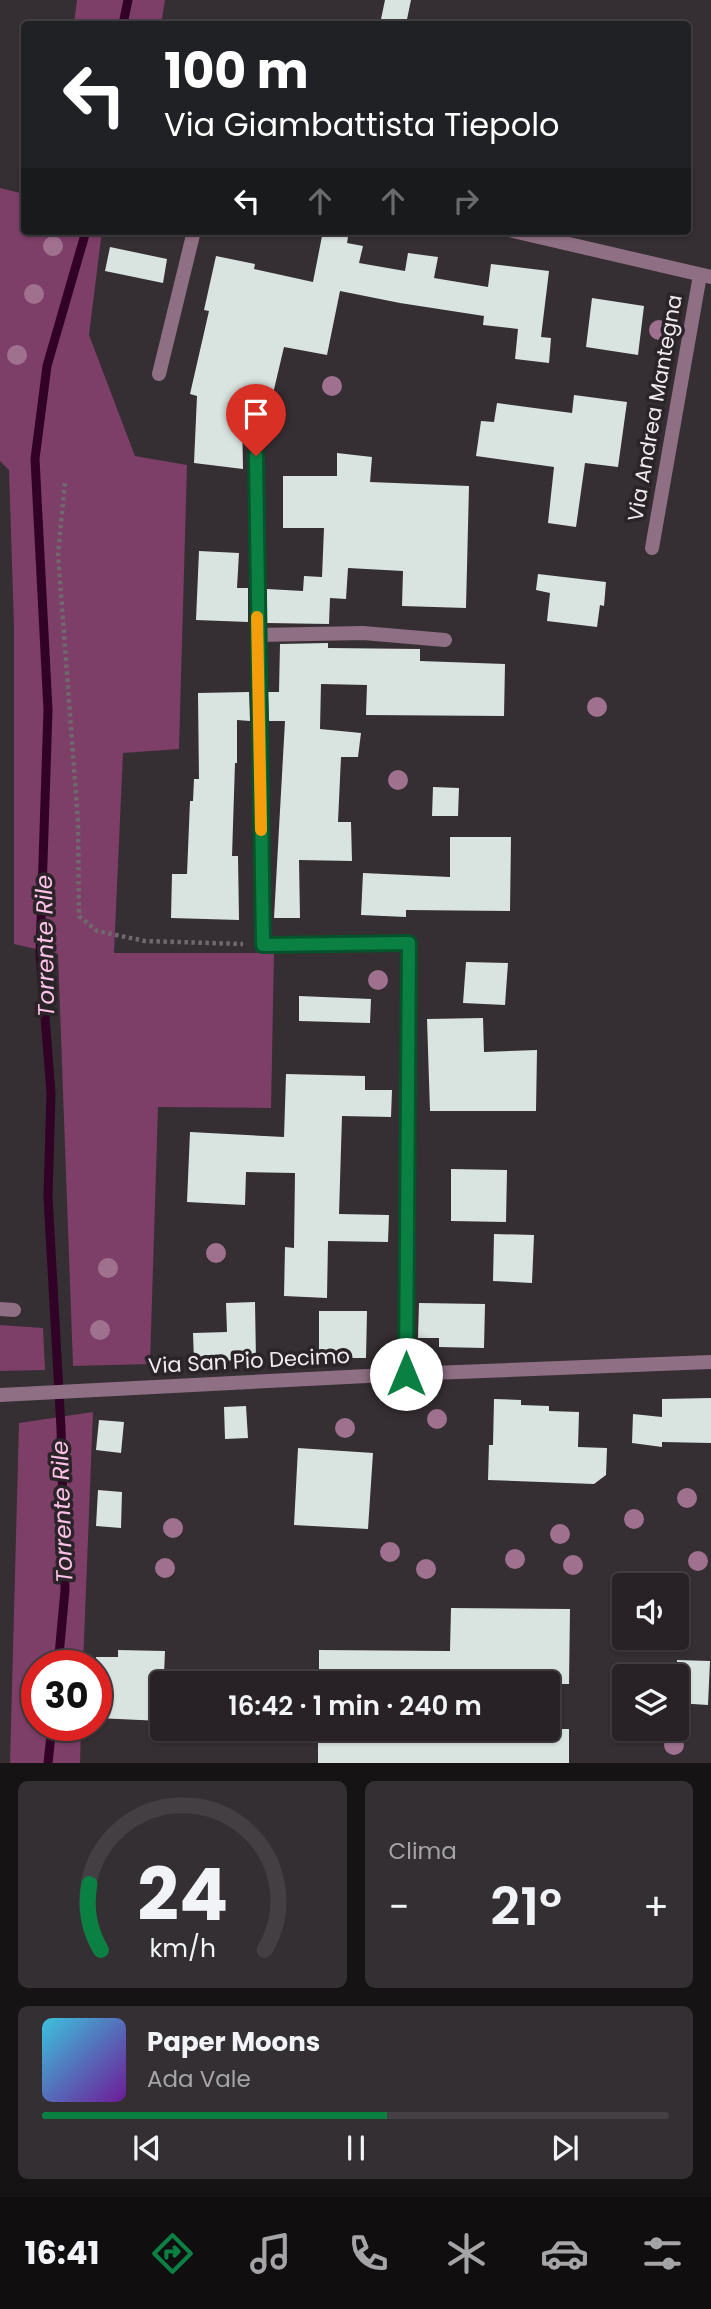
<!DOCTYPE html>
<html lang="it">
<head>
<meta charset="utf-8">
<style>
	body { margin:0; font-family:Poppins,sans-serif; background:#342f32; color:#f1f3f6; height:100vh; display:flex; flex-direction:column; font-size:26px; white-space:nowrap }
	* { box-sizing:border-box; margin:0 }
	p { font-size:23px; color:#a5a4a7 }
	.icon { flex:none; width:38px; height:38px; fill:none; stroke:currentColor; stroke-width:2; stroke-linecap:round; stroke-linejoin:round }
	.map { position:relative; height:1763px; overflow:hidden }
	.panel { display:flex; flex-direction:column; gap:18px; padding:18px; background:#161315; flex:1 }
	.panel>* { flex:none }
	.top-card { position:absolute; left:21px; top:21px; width:670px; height:214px; border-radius:7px; box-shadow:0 2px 5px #0004,0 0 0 2px #443f43; background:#202124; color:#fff; overflow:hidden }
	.controls { position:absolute; left:612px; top:1573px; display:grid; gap:14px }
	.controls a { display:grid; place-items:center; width:77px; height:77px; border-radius:7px; background:#282226; box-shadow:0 2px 5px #0004,0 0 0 2px #443f43; font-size:35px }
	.speed { position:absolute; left:21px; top:1650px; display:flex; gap:14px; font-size:35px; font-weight:700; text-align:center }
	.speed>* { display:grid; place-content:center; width:91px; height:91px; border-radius:50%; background:#282226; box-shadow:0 2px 5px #0004,0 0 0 2px #443f43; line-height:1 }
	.speed .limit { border:10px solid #d22; background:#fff; color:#111 }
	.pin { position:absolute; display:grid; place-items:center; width:60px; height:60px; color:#fff; margin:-72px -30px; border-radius:50% 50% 50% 0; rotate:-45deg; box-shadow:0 0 7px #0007 }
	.pin .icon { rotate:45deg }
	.me { position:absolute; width:77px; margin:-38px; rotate:0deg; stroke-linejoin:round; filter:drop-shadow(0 0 5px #0008) }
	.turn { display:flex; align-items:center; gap:24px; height:147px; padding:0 28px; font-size:32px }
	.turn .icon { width:91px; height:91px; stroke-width:2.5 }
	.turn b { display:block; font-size:49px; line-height:60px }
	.lanes { display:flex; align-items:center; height:66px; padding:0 28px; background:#0003; justify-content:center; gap:35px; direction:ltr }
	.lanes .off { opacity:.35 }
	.big { font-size:52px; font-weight:600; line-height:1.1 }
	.panel .widget { flex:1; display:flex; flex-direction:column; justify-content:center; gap:10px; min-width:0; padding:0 24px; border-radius:10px; background:#342f32 }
	.panel .dial { align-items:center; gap:0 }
	.dial svg { height:182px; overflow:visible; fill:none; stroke:#443f43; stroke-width:7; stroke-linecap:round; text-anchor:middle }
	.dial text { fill:#f1f3f6; stroke:none }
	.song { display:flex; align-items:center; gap:21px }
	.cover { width:84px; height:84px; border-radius:10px; background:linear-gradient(135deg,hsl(190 70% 55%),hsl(280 70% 35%)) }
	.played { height:7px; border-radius:4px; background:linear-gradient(90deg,#0b8043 55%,#443f43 55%) }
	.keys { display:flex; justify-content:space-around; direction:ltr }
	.heat { display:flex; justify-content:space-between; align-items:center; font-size:38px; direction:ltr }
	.panel .tiles { flex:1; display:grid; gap:18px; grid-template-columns:1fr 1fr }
	.widget:last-child { grid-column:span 2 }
	.trip { position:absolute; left:150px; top:1671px; width:410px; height:70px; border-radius:7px; background:#282226; box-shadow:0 2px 5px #0004,0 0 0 2px #443f43; font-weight:600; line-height:70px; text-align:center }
	.menu { display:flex; height:112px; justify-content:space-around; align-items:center; background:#100e0f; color:#a5a4a7 }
	.menu .icon { width:49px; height:49px }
	.menu .current { color:#0b8043 }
	.menu b { font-size:32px; color:#f1f3f6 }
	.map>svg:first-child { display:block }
	.green { fill:#7d3e68 }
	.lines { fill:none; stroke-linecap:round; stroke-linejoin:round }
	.stream { stroke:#320226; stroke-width:9 }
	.building { fill:#d9e4e1 }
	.path { stroke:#6f696d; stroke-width:4.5; stroke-dasharray:3.5 3.5; stroke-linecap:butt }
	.minor { stroke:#8f6f83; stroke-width:14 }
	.tertiary { stroke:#8f6f83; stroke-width:14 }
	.tree { fill:#9f718e }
	.route-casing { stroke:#07532c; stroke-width:18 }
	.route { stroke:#0b8043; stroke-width:12 }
	.slow { stroke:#f59e0b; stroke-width:12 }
	.labels { text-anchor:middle; stroke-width:7; stroke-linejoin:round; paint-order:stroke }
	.street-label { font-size:21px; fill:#f0ebee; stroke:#2a2428 }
	.water-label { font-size:23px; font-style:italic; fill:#fec1e7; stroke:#2a2428 }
</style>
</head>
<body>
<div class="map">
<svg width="711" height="1763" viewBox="0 0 711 1763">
	<rect width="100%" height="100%" fill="#352e32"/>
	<path class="green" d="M77,0H165L161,24H74Z
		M0,188L24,194V231H102L89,335L135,456L187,465L179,749L123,753L114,953H274L271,1108L158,1107L150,1364L73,1366L58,954L14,944V626L9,470L0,461Z
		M0,1325L43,1328L45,1370L0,1371Z
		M93,1412L83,1666H37V1726H81L80,1763H10L19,1423Z"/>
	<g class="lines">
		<path class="stream" d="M123,24L128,0
			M58,1666L65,1590L61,1428L48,1197L51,1093L40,953L48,710L35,459L47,366L86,231
			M48,1763L52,1726"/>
	</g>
	<path class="building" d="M385,0H411L406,24H380Z
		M323,231H349L347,243L363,246L359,263L405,271L408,253L438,257L434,278L488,287L491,264L549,271L541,337L551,338L549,363L515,359L518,329L483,325L484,316L400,303L340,291L327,355L284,347L267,419L242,414L243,469L194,463L197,396L190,394L209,311L204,310L216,256L255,264L254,269L313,282Z
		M110,247L167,259L163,283L105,271Z
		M592,298L644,306L638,355L586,347Z
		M574,395L627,402L618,467L585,463L576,527L548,523L554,467L476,456L481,421L494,422L497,403L572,413Z
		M337,453L372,457L370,482L469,486L466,608L402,606L403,571L348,568L346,599L330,598L329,624L267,623V589L303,591L304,576L322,577L324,528H283V476H337Z
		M199,551L239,553L237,588H248V622L196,620Z
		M538,574L606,582L604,606L600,605L597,627L547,621L550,593L536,590Z
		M328,643V648L420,649V661L505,664L504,716L366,715L367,685L321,684L320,729L361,733L358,757H341L338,822H351L352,861L299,860L300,918H274L285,721H269L268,692H279L280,644Z
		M249,692L250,721L237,720V763H235L232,856H238L239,920L171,918L172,874H187L190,801H193L194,779H199L198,693Z
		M433,787L459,788L458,816H432Z
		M450,837H511L510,911L406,910V917L361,915L363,873L450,877Z
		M466,962L508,963L505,1005L463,1003Z
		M299,996L371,999L370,1023L299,1021Z
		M483,1018L484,1052L537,1050L536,1111H430L427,1019Z
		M286,1074L365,1076V1090H392L391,1117L342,1116L339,1214L389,1215L388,1242L328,1241L327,1298L284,1296L285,1247L294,1248L295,1173L246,1172L245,1205L187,1202L190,1132L284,1137Z
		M451,1169L507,1170L506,1222L451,1221Z
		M494,1234L534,1235L532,1283L493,1281Z
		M255,1302L256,1360L194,1361L193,1333L227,1332L226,1303Z
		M419,1303L485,1304L484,1348L439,1347V1338H418Z
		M319,1311H367L366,1358H319Z
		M711,1398V1443L662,1442V1447L632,1443L633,1414L662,1417V1399Z
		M494,1399L521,1400V1405L549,1406V1411L579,1412L578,1447L607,1448L606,1475L594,1484L488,1480L489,1445H493Z
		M246,1406L248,1438L225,1439L224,1407Z
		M99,1420L124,1422L121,1453L96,1450Z
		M298,1448L373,1453L368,1529L294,1525Z
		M98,1490L122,1492L121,1528L96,1526Z
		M451,1608L570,1609L569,1684H319V1650L450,1651Z
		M118,1650L165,1651L162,1721L96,1718V1657H118Z
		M677,1660L710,1661L708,1705L677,1703Z
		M318,1729H569V1763H318Z"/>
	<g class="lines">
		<path class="path" d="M65,483L58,554L78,821L79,916L97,931L145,941L243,944"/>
		<path class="minor" d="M513,231L711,277
			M159,374L194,231
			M255,456L263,945L409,943L406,1374
			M652,548L700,275
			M257,635L363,633L445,640
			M0,1309L14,1310"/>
		<path class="tertiary" d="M0,1395L406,1374L711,1362"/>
	</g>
	<g class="tree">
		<circle cx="53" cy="246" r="10"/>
		<circle cx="34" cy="294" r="10"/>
		<circle cx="659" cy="330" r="10"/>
		<circle cx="17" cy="355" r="10"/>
		<circle cx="332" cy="386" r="10"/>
		<circle cx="597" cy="707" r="10"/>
		<circle cx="398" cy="780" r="10"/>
		<circle cx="378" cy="980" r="10"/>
		<circle cx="216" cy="1253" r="10"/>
		<circle cx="108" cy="1268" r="10"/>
		<circle cx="100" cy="1330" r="10"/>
		<circle cx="437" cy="1419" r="10"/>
		<circle cx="345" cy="1428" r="10"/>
		<circle cx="687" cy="1498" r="10"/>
		<circle cx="634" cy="1519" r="10"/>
		<circle cx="173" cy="1528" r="10"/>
		<circle cx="560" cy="1534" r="10"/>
		<circle cx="390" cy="1552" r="10"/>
		<circle cx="515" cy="1559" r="10"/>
		<circle cx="698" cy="1561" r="10"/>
		<circle cx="573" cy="1565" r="10"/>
		<circle cx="165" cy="1568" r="10"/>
		<circle cx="426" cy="1569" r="10"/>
		<circle cx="674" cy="1745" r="10"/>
	</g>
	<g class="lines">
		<defs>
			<path id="route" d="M256,456L263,945L409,943L406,1374"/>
		</defs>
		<use href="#route" class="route-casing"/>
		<use href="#route" class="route"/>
		<path class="slow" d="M257,617L261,830"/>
	</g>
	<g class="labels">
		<g class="street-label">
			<text transform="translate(655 408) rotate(-80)" y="7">Via Andrea Mantegna</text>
			<text transform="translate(249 1361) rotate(-3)" y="7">Via San Pio Decimo</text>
		</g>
		<g class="water-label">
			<text transform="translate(45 946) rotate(-91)" y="8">Torrente Rile</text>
			<text transform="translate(62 1512) rotate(-92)" y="8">Torrente Rile</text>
		</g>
	</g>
</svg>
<div class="controls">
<a><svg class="icon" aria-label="sound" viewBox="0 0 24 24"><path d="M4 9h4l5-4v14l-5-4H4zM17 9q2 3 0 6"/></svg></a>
<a><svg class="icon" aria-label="layers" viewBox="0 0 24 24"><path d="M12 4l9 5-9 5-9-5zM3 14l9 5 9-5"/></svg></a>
</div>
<div class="speed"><div class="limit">30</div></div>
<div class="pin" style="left:256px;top:456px;background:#d93025"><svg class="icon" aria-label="arrive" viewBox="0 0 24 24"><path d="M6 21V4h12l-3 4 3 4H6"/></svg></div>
<svg class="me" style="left:406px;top:1374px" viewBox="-20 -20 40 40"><circle r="19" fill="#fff"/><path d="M0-13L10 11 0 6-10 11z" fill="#0b8043"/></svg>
<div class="trip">16:42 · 1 min · 240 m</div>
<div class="top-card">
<div class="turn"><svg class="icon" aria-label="left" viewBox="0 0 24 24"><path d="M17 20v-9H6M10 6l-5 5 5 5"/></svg><div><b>100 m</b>Via Giambattista Tiepolo</div></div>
<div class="lanes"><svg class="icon" aria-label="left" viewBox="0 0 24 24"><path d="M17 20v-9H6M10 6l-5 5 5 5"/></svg><svg class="icon off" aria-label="ahead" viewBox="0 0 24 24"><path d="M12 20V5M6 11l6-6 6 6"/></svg><svg class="icon off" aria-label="ahead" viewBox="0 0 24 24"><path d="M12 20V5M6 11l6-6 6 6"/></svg><svg class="icon off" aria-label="right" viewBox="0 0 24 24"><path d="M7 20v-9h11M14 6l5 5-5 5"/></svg></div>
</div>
</div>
<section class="panel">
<div class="tiles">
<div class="widget dial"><svg viewBox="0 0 100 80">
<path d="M14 69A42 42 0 1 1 86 69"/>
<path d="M14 69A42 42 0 0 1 9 40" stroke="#0b8043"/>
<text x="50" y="56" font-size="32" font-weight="700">24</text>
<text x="50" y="72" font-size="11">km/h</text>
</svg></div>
<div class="widget"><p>Clima</p>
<div class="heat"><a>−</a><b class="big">21°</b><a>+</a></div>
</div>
<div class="widget">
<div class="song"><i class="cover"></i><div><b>Paper Moons</b><p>Ada Vale</p></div></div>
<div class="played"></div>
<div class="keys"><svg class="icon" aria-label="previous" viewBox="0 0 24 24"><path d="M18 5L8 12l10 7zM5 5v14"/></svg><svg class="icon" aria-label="pause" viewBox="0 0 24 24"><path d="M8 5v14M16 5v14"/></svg><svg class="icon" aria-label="next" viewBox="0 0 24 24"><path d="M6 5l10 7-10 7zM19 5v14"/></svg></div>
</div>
</div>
</section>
<nav class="menu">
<b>16:41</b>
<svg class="icon current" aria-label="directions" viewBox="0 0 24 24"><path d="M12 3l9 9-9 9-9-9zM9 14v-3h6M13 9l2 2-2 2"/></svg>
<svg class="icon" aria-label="music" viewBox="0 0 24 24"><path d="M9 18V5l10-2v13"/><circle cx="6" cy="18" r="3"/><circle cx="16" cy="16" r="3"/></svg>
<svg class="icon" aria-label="phone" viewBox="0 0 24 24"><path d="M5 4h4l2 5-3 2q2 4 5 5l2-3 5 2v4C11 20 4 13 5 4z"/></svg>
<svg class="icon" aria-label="climate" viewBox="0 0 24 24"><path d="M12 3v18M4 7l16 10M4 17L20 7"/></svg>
<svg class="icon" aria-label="car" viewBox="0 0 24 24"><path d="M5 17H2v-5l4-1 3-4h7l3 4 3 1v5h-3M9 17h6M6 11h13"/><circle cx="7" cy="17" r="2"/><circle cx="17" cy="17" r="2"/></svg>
<svg class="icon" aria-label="filters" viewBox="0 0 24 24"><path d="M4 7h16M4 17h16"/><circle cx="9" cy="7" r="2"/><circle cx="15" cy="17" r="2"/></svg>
</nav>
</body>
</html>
